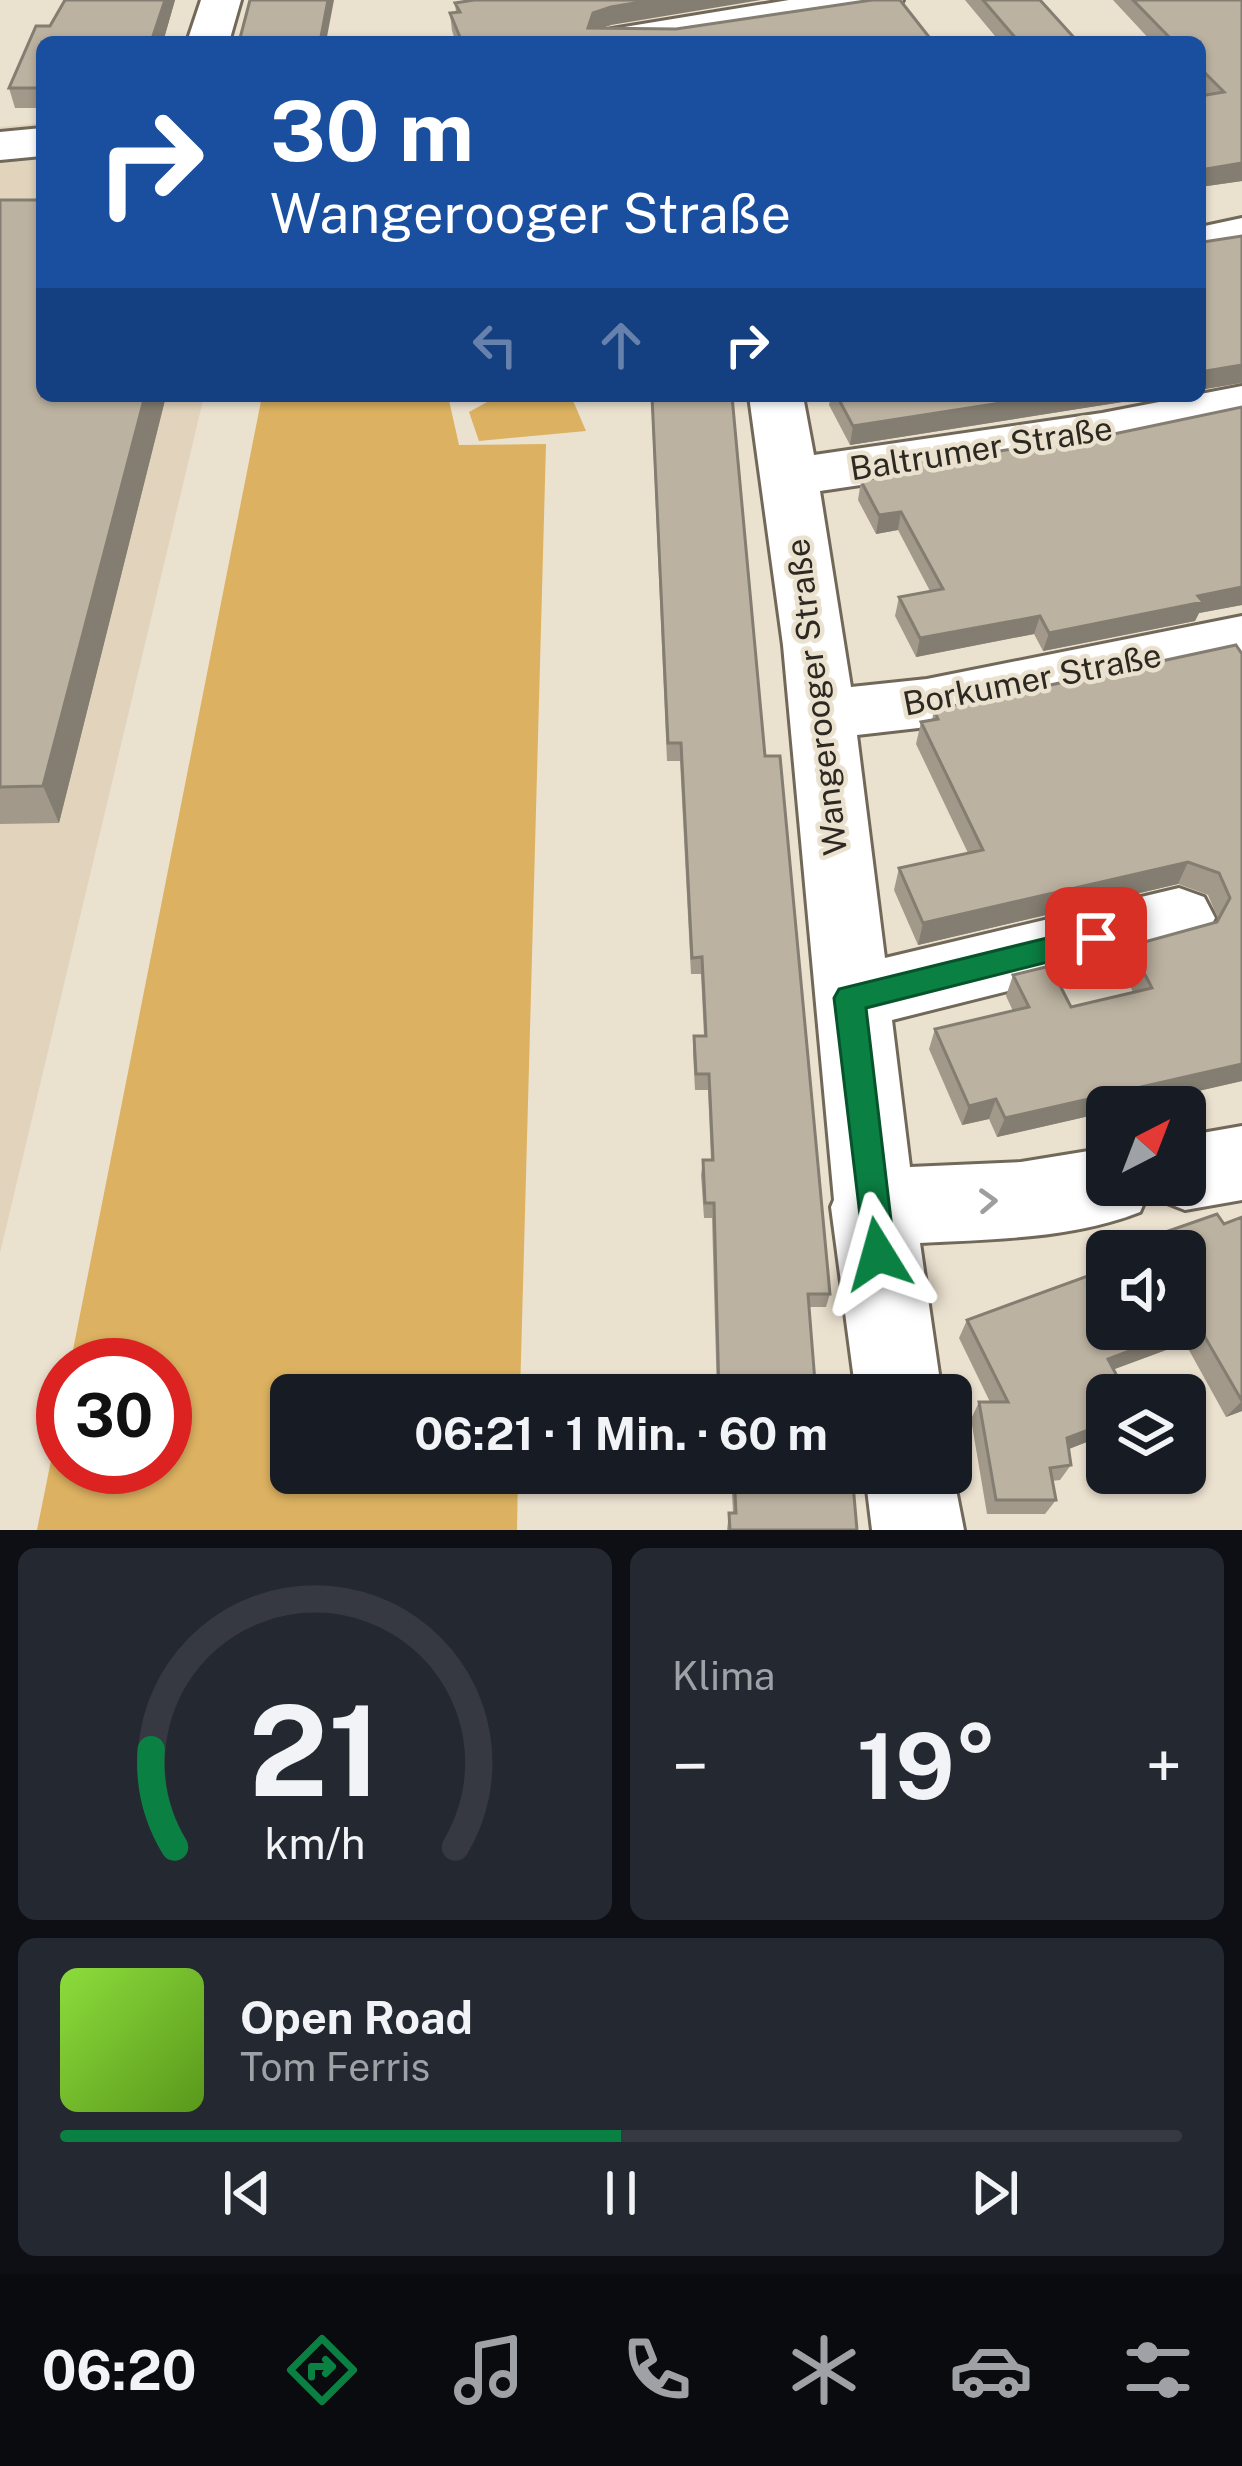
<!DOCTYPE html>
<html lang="de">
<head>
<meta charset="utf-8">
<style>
	body { margin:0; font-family:"Public Sans",sans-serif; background:#242831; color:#f1f3f6; height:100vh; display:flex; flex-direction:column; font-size:45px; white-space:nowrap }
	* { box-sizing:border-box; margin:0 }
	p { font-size:39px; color:#9ea1a6 }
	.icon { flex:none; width:66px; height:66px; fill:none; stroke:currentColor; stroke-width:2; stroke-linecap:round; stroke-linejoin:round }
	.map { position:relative; height:1530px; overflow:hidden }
	.panel { display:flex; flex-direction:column; gap:18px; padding:18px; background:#0d0f14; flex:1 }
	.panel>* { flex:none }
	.guide { position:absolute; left:36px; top:36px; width:1170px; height:366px; border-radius:18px; box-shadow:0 3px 9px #0004; background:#1a4fa0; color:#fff; overflow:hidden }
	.needle { width:78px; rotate:42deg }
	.tools { position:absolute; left:1086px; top:1086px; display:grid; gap:24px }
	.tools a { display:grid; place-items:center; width:120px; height:120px; border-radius:18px; background:#171b24; box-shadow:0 3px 9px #0004; font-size:60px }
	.speed { position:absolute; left:36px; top:1338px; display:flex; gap:24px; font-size:60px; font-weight:700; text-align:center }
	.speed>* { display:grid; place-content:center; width:156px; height:156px; border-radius:50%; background:#171b24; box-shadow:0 3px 9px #0004; line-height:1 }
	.speed .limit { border:18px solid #d22; background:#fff; color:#111 }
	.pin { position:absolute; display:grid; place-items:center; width:102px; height:102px; color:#fff; margin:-51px; border-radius:24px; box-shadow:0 6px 18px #0006 }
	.me { position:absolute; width:132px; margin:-66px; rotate:352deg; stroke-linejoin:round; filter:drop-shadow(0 0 9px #0008) }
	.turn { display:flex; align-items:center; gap:42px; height:252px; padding:0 36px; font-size:54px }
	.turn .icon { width:156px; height:156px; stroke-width:2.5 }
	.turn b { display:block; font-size:84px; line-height:102px }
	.lanes { display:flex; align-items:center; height:114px; padding:0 36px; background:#0003; justify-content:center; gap:60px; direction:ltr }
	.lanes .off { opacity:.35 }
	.big { font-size:90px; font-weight:700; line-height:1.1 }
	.panel .widget { flex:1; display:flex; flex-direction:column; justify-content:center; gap:18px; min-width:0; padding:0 42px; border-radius:18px; background:#242831 }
	.panel .dial { align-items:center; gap:0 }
	.dial svg { height:312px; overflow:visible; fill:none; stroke:#363941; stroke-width:7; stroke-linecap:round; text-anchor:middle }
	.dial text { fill:#f1f3f6; stroke:none }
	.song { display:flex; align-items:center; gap:36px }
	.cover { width:144px; height:144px; border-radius:18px; background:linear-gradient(135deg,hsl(90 70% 55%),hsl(90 70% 35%)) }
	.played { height:12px; border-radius:6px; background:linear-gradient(90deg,#0b8043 50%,#363941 50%) }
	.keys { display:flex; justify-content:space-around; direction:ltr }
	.heat { display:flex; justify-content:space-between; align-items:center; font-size:66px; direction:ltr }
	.panel .tiles { flex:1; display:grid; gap:18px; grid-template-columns:1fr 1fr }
	.widget:last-child { grid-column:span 2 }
	.trip { position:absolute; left:270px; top:1374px; width:702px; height:120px; border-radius:18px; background:#171b24; box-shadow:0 3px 9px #0004; font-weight:700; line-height:120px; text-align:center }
	.menu { display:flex; height:192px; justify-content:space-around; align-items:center; background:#090b0e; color:#9ea1a6 }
	.menu .icon { width:84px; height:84px }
	.menu .on { color:#0b8043 }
	.menu b { font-size:54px; color:#f1f3f6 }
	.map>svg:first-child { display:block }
	.built { fill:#e2d4bc }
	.green { fill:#dcb161 }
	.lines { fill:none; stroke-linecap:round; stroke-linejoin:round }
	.minor-casing { stroke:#716859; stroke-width:6 }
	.minor { fill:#fff; fill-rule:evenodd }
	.wall { fill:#a2998a }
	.shaded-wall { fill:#847d71 }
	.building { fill:#bcb2a1; stroke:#847d71; stroke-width:3 }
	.oneway { stroke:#a09e9c }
	.route { fill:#0b8043; stroke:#07532c; stroke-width:3 }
	.labels { text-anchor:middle; stroke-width:9; stroke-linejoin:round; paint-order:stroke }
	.street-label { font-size:33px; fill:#2c2822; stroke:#ebe1cf }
</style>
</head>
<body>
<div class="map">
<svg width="1242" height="1530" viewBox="0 0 1242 1530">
	<rect width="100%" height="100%" fill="#ebe1cf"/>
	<path class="built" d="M42,123V396H204L0,1253V127Z"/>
	<path class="green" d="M262,396H448L459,445L546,444L520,1395H291V1473H518L517,1530H37L63,1401V1467H165V1365H70Z
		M498,396H571L586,431L479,441L469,412Z"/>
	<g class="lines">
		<defs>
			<path id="minor" d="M201,0H241L229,42H187Z
				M789,0H903L897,9L883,12L675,42H591L597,33L612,29Z
				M42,128V156L0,160V132Z
				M1242,218V248L1200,257V227Z
				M1242,386V420L1102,449L820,491L851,687L927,679L1242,616V660L927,727L857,735L885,958L1179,888L1204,897L1215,918L1204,939L1179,948L892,1020L910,1167L1021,1162L1107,1148V1185H1185V1136L1242,1126V1200L1185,1210L1157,1199L1151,1187L1140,1212C1071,1239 994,1239 920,1243L942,1395H856L831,1207L834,1200L783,645L749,396H803L814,455L1102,413Z
				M951,1464L964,1530H872L865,1473H951Z"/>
		</defs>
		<use href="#minor" class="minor-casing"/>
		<use href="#minor" class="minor"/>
	</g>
	<path class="wall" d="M65,0H175L163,42H42V108H15L9,88Z
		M965,0H1040L1078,42H1000Z
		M1113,0H1242V181L1200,187L1203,95L1200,92V42H1152Z
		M455,3L611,25L602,28L933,42H456L452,31L450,13L456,12Z
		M0,200L42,396H166L59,823L0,824Z
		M651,396H732L765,756L830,1294L826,1307H809L816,1395H717L712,1218H704L701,1175L703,1160H711L708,1090H695L693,1052L694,1036H704L701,974H691L680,761H667Z
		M831,396H1160L850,445L829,405Z
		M1242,407V605L1199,613L1195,621L1043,651L1034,634L916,657L895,616L899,597L930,591L898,530L876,534L858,500L861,481L873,478L875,469L1109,435Z
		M1242,654V1081L997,1137L989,1119L962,1125L929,1049L935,1029L1013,1011L1006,996L1013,975L1071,1007L1133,992L1120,967L1130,946L1217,922L1218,919L1208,895L1178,884L918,945L894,890L899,868L968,853L916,744L921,722L932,720L934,710Z
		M1224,1224L1242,1411L1226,1417L1185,1343L1114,1369L1107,1395V1434L1069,1449L1071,1465L1060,1480L1052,1481L1056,1500L1045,1514H987L971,1419L979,1402H990L959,1338L967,1320L1089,1276L1088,1274L1099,1255Z
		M731,1473H852L857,1530H727L729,1513H733Z"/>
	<path class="shaded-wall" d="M165,0H175L163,42H151Z
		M328,0H334L326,42H320Z
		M653,0H761L611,25L593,31L588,28L593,13L611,7Z
		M1242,163V181L1200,187V170Z
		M1242,365V383L1200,390V372Z
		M145,396H166L59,823L43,786Z
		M1046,396H1160L850,445L853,426Z
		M901,512L898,530L876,534L879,515Z
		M1242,587V605L1199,613L1195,621L1043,651L1049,633L1198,596Z
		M1040,616L1034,634L916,657L920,638Z
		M1188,862L1178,884L918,945L923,923Z
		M1242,1064V1081L1128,1107H1107V1112L997,1137L1005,1118Z
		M996,1099L989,1119L962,1125L969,1106Z
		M1198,1325L1185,1343L1096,1376L1108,1359Z
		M1242,1401V1411L1226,1417Z
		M1107,1423V1434L1056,1454L1067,1438Z"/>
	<path class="building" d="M65,0H165L151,42H42V88H9L36,26H50Z
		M250,0H328L320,42H239Z
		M474,0H653L611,7L593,13L588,28L676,29L872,0H900L933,42H462L450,13L460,12L455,3Z
		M983,0H1040L1078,42H1019Z
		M1133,0H1242V163L1200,170V96L1224,92L1200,68V42H1174Z
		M0,200H42V396H145L43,786L0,787Z
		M1200,200L1204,204L1203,242L1242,236V365L1200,372Z
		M652,396H732L765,756H780L830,1294H808L816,1395H719L714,1203H705L703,1160H713L709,1074H696L694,1036H706L702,957L692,958L681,743H668Z
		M837,396H1046L853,426Z
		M1242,407V587L1198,596L1203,602L1049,633L1040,616L920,638L899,597L943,589L901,512L879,515L861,481L879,477L875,469L1109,435Z
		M1236,645L1242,654V1064L1005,1118L996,1099L969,1106L935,1029L1029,1007L1013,975L1050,966L1071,1007L1152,988L1130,946L1217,922L1230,898L1219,873L1188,862L923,923L899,868L983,850L921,722L938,719L934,710Z
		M1217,1214L1224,1224L1242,1217V1401L1198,1325L1108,1359L1127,1395H1107V1423L1067,1438L1071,1465L1050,1468L1056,1500H996L979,1402H1008L967,1320L1107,1269L1099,1255L1107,1253V1329H1185V1251H1111Z
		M734,1473H852L857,1530H730L729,1513H736Z"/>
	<defs><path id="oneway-chevron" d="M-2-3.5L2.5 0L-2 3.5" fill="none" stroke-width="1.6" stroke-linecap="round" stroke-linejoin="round" transform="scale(3)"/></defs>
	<use class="oneway" href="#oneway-chevron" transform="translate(988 1201) rotate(-3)"/>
	<path class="route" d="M1096,926L1107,930L1111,938L1107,947L866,1008L895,1254L890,1266L878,1270L866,1266L834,998L839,989Z"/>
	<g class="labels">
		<g class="street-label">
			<text transform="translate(981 448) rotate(-9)" y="12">Baltrumer Straße</text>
			<text transform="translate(1032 679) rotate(-11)" y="12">Borkumer Straße</text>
			<text transform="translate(816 697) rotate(-97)" y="12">Wangerooger Straße</text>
		</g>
	</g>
</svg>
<div class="tools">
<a><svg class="needle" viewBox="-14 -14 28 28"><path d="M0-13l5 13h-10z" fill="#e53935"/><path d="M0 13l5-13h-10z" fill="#9ea1a6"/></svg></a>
<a><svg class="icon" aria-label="sound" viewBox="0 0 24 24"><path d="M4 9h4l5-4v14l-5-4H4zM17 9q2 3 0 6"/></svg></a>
<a><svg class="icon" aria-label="layers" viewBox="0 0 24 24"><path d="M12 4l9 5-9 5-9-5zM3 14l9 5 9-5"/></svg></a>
</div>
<div class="speed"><div class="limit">30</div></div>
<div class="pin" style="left:1096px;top:938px;background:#d93025"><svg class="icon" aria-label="arrive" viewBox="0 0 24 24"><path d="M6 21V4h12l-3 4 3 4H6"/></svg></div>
<svg class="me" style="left:878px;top:1254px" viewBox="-20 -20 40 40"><path d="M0-17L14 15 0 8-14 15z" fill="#0b8043" stroke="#fff" stroke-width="4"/></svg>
<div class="trip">06:21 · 1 Min. · 60 m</div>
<div class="guide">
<div class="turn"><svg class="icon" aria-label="right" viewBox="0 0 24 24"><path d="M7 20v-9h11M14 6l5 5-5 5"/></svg><div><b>30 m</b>Wangerooger Straße</div></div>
<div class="lanes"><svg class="icon off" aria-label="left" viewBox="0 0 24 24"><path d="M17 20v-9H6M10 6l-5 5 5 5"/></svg><svg class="icon off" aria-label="ahead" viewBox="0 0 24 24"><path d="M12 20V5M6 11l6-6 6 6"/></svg><svg class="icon" aria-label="right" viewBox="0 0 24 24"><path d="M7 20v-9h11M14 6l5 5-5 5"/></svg></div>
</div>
</div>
<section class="panel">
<div class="tiles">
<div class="widget dial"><svg viewBox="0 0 100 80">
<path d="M14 69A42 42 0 1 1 86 69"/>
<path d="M14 69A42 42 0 0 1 8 44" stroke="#0b8043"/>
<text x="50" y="56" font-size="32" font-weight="700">21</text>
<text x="50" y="72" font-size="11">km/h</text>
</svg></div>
<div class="widget"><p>Klima</p>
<div class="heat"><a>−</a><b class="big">19°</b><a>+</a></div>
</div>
<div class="widget">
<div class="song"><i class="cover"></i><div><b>Open Road</b><p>Tom Ferris</p></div></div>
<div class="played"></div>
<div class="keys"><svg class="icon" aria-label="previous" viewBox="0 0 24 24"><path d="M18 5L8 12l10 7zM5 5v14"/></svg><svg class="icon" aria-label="pause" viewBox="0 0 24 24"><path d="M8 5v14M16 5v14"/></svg><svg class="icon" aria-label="next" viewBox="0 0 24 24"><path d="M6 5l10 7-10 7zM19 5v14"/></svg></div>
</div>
</div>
</section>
<nav class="menu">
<b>06:20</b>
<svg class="icon on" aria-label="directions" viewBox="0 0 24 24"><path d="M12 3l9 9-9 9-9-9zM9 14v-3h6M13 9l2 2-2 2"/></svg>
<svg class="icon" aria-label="music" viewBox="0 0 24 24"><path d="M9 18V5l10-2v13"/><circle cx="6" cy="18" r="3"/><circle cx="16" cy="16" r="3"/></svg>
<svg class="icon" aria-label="phone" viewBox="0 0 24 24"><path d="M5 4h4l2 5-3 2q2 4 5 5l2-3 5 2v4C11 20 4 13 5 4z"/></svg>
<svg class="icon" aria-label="climate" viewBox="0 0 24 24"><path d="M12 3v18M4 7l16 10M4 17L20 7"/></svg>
<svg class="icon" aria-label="car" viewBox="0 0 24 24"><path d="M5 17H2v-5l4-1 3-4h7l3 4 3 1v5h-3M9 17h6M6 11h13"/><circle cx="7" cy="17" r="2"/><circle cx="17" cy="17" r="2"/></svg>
<svg class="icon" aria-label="filters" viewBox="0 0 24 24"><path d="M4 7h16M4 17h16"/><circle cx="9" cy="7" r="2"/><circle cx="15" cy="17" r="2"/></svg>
</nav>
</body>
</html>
